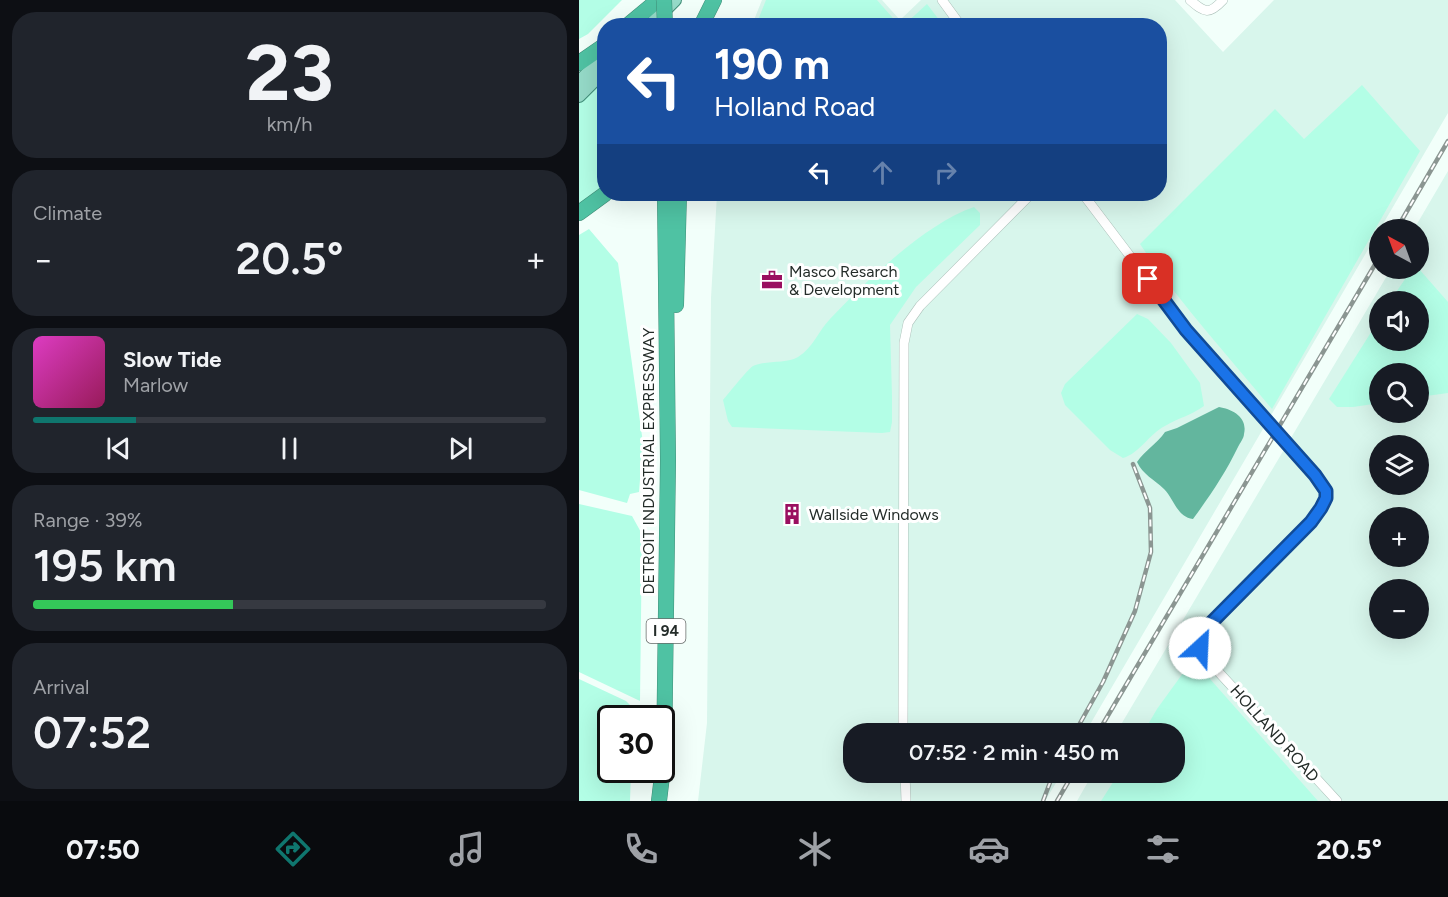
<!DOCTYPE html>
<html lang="en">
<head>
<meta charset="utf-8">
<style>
	body { margin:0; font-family:Figtree,sans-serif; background:#20242c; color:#f1f3f6; height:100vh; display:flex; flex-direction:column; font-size:22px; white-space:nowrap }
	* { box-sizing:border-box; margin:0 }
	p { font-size:20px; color:#9ea1a6 }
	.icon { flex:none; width:33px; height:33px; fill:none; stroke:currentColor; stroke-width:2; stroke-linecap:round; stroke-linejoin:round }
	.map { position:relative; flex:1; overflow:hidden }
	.drawer { display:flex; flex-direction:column; gap:12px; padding:12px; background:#0d0f14; width:579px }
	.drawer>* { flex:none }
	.top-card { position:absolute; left:18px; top:18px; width:570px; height:183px; border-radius:24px; box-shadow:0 6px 24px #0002; background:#1a4fa0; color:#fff; overflow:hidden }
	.needle { width:39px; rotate:319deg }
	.buttons { position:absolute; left:790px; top:219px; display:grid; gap:12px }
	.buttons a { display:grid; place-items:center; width:60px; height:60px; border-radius:50%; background:#171b24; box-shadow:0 6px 24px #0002; font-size:30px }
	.speed { position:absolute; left:18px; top:705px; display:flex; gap:12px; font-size:30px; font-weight:700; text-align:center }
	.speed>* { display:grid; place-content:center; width:78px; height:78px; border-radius:50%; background:#171b24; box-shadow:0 6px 24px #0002; line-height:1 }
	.speed .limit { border:3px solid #111; border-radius:9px; background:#fff; color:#111 }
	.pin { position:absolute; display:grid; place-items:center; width:51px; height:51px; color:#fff; margin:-26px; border-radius:12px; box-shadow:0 3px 9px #0006 }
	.me { position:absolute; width:66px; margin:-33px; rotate:25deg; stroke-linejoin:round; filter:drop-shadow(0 0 4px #0008) }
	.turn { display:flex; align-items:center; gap:21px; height:126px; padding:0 18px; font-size:27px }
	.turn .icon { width:78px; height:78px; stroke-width:2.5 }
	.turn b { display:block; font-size:42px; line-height:51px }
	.lanes { display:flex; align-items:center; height:57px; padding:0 18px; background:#0003; justify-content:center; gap:30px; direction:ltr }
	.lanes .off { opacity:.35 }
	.big { font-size:45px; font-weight:600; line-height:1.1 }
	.drawer .tile { flex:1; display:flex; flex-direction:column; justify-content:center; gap:9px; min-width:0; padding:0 21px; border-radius:24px; background:#20242c }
	.drawer .dial { align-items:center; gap:0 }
	.dial b { font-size:78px; line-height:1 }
	.song { display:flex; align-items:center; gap:18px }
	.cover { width:72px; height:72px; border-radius:9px; background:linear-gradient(135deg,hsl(310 70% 55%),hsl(330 70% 35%)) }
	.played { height:6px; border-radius:3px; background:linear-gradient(90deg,#0f766e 20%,#363941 20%) }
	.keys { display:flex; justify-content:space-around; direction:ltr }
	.heat { display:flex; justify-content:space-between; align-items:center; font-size:33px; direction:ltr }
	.charge { height:9px; border-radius:4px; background:linear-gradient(90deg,#34c759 39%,#363941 0) }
	.trip { position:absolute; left:264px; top:723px; width:342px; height:60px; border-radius:24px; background:#171b24; box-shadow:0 6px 24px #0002; font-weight:600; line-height:60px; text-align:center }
	.dock { display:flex; height:96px; justify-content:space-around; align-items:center; background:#090b0e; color:#9ea1a6 }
	.dock .icon { width:42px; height:42px }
	.dock .selected { color:#0f766e }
	.dock b { font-size:27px; color:#f1f3f6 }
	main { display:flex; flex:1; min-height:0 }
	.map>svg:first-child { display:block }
	.built { fill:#d8f6ec; fill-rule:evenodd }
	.green { fill:#b3fee6 }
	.water { fill:#63b69e }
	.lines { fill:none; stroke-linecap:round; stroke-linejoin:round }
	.minor-casing { stroke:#aec2bb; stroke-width:10 }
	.major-casing { stroke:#408e78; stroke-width:14 }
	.highway-casing { stroke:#408e78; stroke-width:16 }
	.minor { stroke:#fff; stroke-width:9 }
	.major { stroke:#95dac8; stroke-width:12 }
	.highway { stroke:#4fc2a3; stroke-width:15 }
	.rail-casing { stroke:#8b9692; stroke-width:4.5 }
	.rail { stroke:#fff; stroke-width:2; stroke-dasharray:7; stroke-linecap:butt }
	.highway-bridge-casing { stroke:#408e78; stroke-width:16; stroke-linecap:butt }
	.highway-bridge { stroke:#4fc2a3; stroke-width:15 }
	.route-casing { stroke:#114b97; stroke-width:15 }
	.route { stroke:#1a73e8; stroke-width:10 }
	.labels { text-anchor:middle; stroke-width:6; stroke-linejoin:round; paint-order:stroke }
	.shield { fill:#fff; stroke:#666b69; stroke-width:1.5 }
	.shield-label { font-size:15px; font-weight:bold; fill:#242c29 }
	.poi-label { font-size:16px; fill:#242c29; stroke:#fff; text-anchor:start }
	.street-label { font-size:16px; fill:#242c29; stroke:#fff }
</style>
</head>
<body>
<main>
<section class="drawer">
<div class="tile dial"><b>23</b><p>km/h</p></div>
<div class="tile"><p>Climate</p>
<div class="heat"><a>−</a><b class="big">20.5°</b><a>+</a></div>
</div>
<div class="tile">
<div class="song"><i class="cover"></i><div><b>Slow Tide</b><p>Marlow</p></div></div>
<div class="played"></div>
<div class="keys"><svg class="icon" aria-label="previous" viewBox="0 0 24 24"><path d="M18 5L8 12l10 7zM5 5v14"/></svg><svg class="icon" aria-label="pause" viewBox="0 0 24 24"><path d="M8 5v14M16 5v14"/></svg><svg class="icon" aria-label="next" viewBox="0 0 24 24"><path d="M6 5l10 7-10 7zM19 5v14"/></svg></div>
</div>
<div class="tile"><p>Range · 39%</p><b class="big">195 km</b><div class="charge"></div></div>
<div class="tile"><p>Arrival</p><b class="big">07:52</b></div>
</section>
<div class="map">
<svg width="869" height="801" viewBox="0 0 869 801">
	<rect width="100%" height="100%" fill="#f2fffa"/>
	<path class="built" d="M183,0H303L321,20L342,0H596L644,52L695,0H869V113L506,733L274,734V772L483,773L466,801H119L128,723L132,298L138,194H580V26L173,25Z
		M869,171V801H498L514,773L596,772V734L537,733L812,269L840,268V230L835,229ZM801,302H840V340H801ZM801,374H840V412H801ZM801,446H840V484H801ZM801,518H840V556H801ZM801,590H840V628H801Z"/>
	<path class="green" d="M0,0H43L9,34L0,39Z
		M187,0H298L320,25H324H177Z
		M348,4L364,25H325Z
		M25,75V187L0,207V101Z
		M783,85L841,151L693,409C648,355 600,302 561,244L696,109L725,139Z
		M395,207L401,213V225L337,287L311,325L313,396V422L311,432L303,433L153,427L149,421L144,400C150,393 169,369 174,366C187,360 208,364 219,357C234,348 240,330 251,319C286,282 347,223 395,207Z
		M10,229L39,263L64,443L60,492L51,494L48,503L0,490V235Z
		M833,269H840L869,302V393L840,397V374H801V403L774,407H758L750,399L801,318V340H840V302L811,301Z
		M558,314L569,319L592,343L621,383L625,406C613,415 599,418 586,426C570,434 561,453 544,458L531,450L486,405L482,393L486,384Z
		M0,504L53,516L63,534L61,701L0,672Z
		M612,662H616L739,801H522L540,773L596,772V734L564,733L578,709Z
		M0,679L47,701L55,709L53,718H32V770H52L51,801H0Z"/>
	<path class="water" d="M640,407C653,409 669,417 665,434C665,438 661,443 659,447C647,472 631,496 614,519C598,517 595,499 585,489C575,479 564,475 558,462C566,450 578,444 586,432L598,428Z"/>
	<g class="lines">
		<defs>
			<path id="minor" d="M363,0L382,26
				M611,0C626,13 630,15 644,0
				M504,194L607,330L736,475L747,491V498L742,508L732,522L633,622L621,642L624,655L758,801
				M324,734L325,343L329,323L341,306L452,194
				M326,772L327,801"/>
			<path id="major" d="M70,26L96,0
				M0,82L26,55
				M0,96L26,70"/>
			<path id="highway" d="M48,26L72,6
				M122,26L135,0
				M0,63L26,45
				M0,213L26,194
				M97,305L100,194
				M80,801L85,759L89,460L86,194"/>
		</defs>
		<use href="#minor" class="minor-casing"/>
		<use href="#major" class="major-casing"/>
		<use href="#highway" class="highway-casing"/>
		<use href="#minor" class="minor"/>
		<use href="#major" class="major"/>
		<use href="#highway" class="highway"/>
		<defs>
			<path id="rail" d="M817,230L869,141
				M495,734L524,682L556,611L572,552L571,508L554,464
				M518,734L801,256
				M464,801L475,772
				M478,801L495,772"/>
		</defs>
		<use href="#rail" class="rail-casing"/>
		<use href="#rail" class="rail"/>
		<defs>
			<path id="highway-bridge" d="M85,0L86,26"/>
		</defs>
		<use href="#highway-bridge" class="highway-bridge-casing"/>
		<use href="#highway-bridge" class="highway-bridge"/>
	</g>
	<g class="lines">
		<defs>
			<path id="route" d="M569,279L607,330L736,475L747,491V498L742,508L732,522L633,622L623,638L621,648"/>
		</defs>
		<use href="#route" class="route-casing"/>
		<use href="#route" class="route"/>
	</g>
	<defs>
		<symbol id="office-bare" viewBox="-9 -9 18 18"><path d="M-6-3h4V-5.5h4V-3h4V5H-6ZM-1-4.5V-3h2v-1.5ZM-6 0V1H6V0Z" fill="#9a0f60" stroke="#fff" stroke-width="2.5" paint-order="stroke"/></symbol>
		<symbol id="building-bare" viewBox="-9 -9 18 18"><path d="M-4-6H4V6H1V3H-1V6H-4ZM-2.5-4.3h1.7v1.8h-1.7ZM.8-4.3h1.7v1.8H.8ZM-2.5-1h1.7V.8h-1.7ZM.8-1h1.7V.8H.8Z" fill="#9a0f60" stroke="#fff" stroke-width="2.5" paint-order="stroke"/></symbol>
	</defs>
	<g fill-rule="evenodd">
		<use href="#office-bare" x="178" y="265" width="30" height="30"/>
		<use href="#building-bare" x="198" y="499" width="30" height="30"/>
	</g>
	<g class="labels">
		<rect class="shield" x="67.5" y="619" width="39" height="24" rx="4.5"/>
		<g class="shield-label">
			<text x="87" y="636">I 94</text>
		</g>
		<g class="poi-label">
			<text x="210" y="277">Masco Resarch<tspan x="210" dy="18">&amp; Development</tspan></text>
			<text x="230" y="520">Wallside Windows</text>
		</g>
		<g class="street-label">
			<text transform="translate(69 461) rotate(-90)" y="6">DETROIT INDUSTRIAL EXPRESSWAY</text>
			<text transform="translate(696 733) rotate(48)" y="6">HOLLAND ROAD</text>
		</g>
	</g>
</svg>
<div class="buttons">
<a><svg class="needle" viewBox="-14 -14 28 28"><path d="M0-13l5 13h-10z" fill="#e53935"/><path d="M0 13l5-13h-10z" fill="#9ea1a6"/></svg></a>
<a><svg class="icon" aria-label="sound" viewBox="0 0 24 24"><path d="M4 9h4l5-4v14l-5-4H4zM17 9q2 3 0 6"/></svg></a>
<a><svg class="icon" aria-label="search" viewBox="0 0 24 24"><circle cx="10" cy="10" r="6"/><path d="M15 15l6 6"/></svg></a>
<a><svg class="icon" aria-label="layers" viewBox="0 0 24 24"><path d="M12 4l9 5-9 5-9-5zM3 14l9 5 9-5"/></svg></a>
<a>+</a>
<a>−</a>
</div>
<div class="speed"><div class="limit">30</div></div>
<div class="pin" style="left:569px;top:279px;background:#d93025"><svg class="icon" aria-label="arrive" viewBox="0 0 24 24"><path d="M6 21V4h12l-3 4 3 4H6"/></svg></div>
<svg class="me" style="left:621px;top:648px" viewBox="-20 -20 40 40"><circle r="19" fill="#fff"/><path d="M0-13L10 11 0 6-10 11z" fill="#1a73e8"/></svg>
<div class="trip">07:52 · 2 min · 450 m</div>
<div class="top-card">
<div class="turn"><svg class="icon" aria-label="left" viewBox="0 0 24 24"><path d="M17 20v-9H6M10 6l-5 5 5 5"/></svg><div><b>190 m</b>Holland Road</div></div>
<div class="lanes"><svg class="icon" aria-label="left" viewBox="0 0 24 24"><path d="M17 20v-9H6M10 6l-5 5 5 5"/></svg><svg class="icon off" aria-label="ahead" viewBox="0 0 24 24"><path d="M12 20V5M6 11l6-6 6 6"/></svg><svg class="icon off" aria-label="right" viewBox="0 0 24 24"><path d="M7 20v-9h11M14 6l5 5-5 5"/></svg></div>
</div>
</div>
</main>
<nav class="dock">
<b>07:50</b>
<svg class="icon selected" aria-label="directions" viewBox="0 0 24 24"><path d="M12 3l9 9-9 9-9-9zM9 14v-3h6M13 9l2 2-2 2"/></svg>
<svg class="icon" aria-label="music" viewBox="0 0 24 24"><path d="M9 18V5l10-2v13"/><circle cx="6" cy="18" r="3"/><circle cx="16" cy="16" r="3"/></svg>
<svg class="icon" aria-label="phone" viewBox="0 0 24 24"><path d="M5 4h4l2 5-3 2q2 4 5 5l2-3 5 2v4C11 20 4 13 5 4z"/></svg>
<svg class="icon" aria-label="climate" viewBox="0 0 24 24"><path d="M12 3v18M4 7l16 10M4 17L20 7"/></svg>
<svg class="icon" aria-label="car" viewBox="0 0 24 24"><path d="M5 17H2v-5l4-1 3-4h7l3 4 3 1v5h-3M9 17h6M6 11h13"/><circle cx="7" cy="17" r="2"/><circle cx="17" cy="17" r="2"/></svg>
<svg class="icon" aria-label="filters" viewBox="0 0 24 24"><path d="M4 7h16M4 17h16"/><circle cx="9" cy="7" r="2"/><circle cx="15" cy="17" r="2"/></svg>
<b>20.5°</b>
</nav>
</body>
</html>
